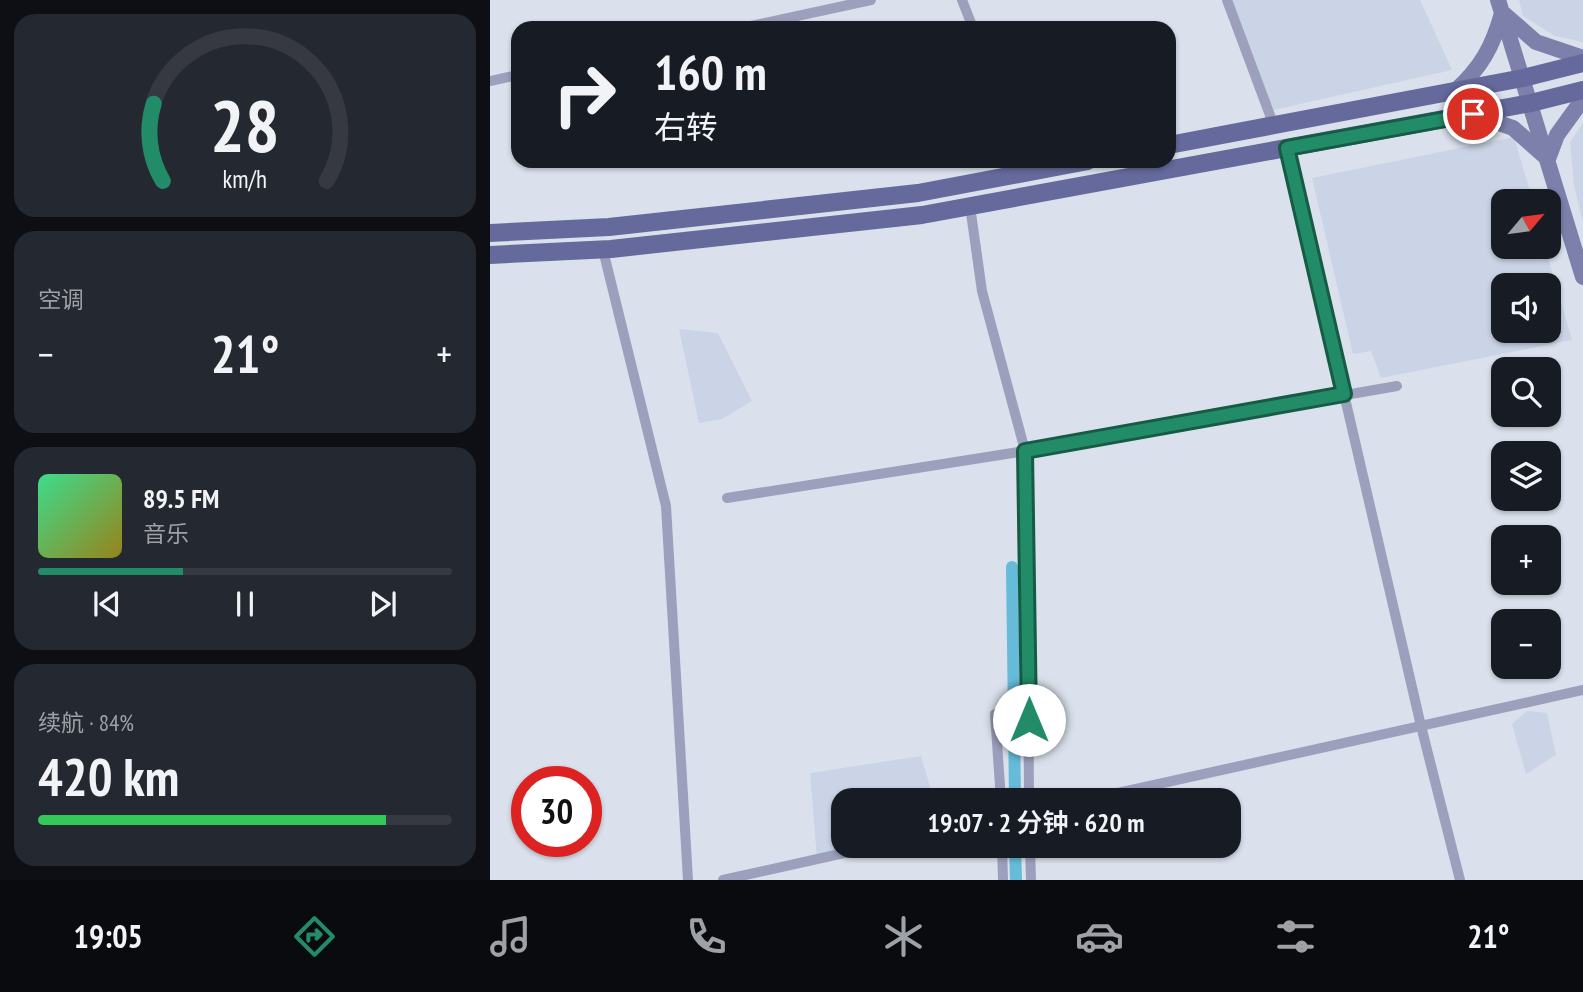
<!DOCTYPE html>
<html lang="zh">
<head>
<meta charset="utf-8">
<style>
	body { margin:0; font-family:"PT Sans Narrow","Noto Sans SC",sans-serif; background:#242831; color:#f1f3f6; height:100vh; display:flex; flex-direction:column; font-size:26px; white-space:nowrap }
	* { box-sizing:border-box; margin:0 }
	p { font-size:23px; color:#9ea1a6 }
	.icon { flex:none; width:38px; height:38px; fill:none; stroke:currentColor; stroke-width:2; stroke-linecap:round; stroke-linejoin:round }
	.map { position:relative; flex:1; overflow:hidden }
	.side { display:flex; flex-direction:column; gap:14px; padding:14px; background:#0d0f14; width:490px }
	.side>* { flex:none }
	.banner { position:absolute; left:21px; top:21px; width:665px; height:147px; border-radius:21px; box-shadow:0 2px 5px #0004; background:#171b24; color:#f1f3f6; overflow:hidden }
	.needle { width:46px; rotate:61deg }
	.controls { position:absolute; left:1001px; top:189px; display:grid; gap:14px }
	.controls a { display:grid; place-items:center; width:70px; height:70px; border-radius:14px; background:#171b24; box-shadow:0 2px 5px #0004; font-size:35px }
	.speed { position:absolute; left:21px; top:766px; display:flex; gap:14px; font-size:35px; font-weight:700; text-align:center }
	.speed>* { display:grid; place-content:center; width:91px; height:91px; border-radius:50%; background:#171b24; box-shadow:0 2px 5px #0004; line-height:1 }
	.speed .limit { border:10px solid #d22; background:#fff; color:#111 }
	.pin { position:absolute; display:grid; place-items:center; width:60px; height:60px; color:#fff; margin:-30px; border:4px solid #fff; border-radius:50%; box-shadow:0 2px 7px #0007 }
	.me { position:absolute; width:77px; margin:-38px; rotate:0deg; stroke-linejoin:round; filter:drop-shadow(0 0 5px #0008) }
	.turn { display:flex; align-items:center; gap:24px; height:147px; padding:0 28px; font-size:32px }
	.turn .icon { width:91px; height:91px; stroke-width:2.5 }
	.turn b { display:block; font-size:49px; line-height:60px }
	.big { font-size:52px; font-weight:600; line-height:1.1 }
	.side .widget { flex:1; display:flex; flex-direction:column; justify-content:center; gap:10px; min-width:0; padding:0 24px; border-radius:21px; background:#242831 }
	.side .dial { align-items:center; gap:0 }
	.dial svg { height:182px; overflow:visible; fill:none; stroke:#363941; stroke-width:7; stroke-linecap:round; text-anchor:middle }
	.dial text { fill:#f1f3f6; stroke:none }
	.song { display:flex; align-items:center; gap:21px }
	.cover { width:84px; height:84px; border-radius:10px; background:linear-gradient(135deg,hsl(150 70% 55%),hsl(50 70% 35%)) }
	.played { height:7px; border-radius:4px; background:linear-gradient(90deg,#228c69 35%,#363941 35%) }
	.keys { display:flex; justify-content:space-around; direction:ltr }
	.heat { display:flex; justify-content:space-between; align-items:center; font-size:38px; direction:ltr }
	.charge { height:10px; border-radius:5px; background:linear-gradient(90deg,#34c759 84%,#363941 0) }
	.trip { position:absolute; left:341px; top:788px; width:410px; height:70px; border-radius:21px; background:#171b24; box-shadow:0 2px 5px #0004; font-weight:600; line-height:70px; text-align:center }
	.menu { display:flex; height:112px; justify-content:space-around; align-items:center; background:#090b0e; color:#9ea1a6 }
	.menu .icon { width:49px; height:49px }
	.menu .current { color:#228c69 }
	.menu b { font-size:32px; color:#f1f3f6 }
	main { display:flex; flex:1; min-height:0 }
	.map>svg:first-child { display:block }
	.built { fill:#cad4e6; fill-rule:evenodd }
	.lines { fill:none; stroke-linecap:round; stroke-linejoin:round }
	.canal { stroke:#66bbd9; stroke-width:12 }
	.minor { stroke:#9da0bc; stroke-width:10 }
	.secondary { stroke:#7c80aa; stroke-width:16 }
	.primary { stroke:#65699b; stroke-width:18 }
	.route-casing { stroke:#165b44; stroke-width:18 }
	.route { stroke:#228c69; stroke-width:12 }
</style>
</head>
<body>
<main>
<section class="side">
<div class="widget dial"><svg viewBox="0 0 100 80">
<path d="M14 69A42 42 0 1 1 86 69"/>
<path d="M14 69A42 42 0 0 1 10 35" stroke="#228c69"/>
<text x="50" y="56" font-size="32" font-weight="700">28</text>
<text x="50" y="72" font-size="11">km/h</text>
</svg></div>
<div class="widget"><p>空调</p>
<div class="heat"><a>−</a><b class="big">21°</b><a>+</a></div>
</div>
<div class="widget">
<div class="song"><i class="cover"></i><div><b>89.5 FM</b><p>音乐</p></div></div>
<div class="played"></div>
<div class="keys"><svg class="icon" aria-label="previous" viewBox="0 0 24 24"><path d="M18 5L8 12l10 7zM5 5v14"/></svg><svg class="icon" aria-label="pause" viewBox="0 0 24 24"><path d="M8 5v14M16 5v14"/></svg><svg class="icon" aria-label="next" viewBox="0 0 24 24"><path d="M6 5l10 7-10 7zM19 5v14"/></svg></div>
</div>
<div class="widget"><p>续航 · 84%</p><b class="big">420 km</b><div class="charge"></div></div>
</section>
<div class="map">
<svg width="1093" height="880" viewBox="0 0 1093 880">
	<rect width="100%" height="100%" fill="#dae1ec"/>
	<path class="built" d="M737,0H930L962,70L779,111Z
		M1029,0H1093V42L1065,36L1033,16Z
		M1093,123V223L1084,185L1080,142Z
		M1024,137L1043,201H1013V247H1055L1082,340L891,378L881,351L863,354L822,178ZM1013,285H1059V331H1013Z
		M189,329L228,333L262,401L232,419L209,423Z
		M1037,711L1057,713L1066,755L1036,774L1022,724Z
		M431,756L444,800H354V845H390L327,859L320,773Z"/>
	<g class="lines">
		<path class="canal" d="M522,567L525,800
			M525,845L526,880"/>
		<path class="minor" d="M472,0L483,28
			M737,0L784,126
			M252,28L381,0
			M0,81L28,75
			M797,148L931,726L970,880
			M480,206L492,291L537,458L539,800
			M113,250L176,506L198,880
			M237,498L535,451L907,386
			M505,714L511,800
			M596,800L1093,690
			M512,845L513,880
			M540,845L541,880
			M233,880L390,845"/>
		<path class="secondary" d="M1008,0L1093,277
			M1014,14L1046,42L1093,58
			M965,91C991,68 1003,46 1012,13
			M983,114L1023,128L1058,159L1067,135L1093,99"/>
		<path class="primary" d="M679,145L1033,78L1093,63
			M0,233L119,227L428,193L598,161
			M0,255L121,249L432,215L1041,103L1093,90"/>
	</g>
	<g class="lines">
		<defs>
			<path id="route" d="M539,720L535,451L854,394L797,148L983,114"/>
		</defs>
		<use href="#route" class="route-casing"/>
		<use href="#route" class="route"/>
	</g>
</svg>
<div class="controls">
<a><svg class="needle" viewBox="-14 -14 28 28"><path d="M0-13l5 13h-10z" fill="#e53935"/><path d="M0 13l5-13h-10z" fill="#9ea1a6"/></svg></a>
<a><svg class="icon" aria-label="sound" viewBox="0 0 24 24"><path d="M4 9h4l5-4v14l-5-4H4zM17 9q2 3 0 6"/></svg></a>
<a><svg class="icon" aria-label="search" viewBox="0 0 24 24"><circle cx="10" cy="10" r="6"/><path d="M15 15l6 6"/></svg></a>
<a><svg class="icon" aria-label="layers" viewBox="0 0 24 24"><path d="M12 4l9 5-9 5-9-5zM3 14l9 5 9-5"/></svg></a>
<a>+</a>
<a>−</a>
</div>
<div class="speed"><div class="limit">30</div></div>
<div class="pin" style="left:983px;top:114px;background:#d93025"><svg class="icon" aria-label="arrive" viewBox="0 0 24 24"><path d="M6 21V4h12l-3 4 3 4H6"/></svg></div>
<svg class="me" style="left:539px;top:720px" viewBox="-20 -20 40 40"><circle r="19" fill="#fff"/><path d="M0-13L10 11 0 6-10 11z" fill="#228c69"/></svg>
<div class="trip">19:07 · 2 分钟 · 620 m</div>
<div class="banner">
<div class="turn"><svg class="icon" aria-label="right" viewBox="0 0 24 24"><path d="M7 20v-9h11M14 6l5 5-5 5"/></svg><div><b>160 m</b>右转</div></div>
</div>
</div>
</main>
<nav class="menu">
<b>19:05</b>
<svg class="icon current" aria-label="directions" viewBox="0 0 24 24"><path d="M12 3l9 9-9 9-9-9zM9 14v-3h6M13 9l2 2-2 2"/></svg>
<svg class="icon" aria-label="music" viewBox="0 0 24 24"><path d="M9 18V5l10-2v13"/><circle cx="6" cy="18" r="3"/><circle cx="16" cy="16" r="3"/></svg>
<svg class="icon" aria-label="phone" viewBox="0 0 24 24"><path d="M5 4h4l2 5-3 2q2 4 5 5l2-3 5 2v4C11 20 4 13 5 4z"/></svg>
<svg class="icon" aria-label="climate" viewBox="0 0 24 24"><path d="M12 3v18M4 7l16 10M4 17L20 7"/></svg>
<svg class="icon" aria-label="car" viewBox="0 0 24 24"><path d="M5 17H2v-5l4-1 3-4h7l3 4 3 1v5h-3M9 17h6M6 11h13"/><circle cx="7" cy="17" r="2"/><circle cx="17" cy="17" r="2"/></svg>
<svg class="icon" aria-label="filters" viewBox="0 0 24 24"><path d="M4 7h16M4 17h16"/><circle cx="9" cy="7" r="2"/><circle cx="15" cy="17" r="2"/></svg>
<b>21°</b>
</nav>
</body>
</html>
